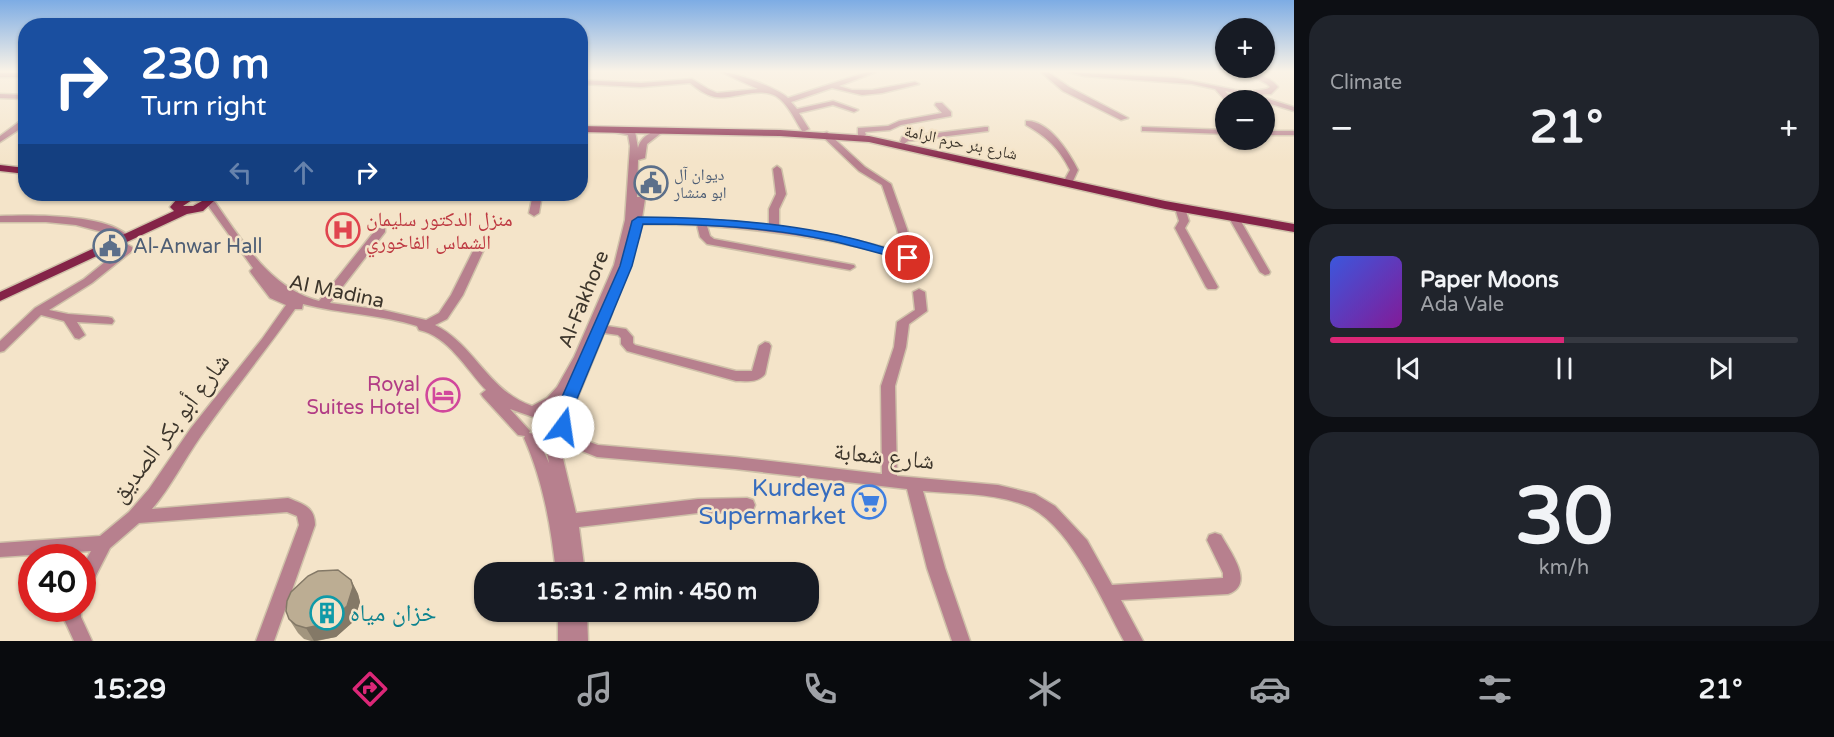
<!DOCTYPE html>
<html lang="en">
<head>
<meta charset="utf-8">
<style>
	body { margin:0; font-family:"Varela Round","Noto Naskh Arabic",sans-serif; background:#20242c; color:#f1f3f6; height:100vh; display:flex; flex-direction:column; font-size:22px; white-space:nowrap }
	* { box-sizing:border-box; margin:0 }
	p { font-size:20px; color:#9ea1a6 }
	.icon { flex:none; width:33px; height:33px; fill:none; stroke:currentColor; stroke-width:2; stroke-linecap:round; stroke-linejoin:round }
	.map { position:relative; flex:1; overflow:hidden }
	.panel { display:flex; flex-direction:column; gap:15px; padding:15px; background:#0d0f14; width:540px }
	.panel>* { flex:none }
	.guide { position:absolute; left:18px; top:18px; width:570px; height:183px; border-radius:24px; box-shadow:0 2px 4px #0004; background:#1a4fa0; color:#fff; overflow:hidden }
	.tools { position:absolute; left:1215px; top:18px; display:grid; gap:12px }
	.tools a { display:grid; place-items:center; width:60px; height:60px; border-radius:50%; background:#171b24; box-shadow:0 2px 4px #0004; font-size:30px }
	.speed { position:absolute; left:18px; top:544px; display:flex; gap:12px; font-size:30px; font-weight:700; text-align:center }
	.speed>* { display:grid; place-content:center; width:78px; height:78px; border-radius:50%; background:#171b24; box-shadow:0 2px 4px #0004; line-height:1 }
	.speed .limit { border:9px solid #d22; background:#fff; color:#111 }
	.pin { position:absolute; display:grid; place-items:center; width:51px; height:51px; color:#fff; margin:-26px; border:3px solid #fff; border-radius:50%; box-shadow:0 2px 6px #0007 }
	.me { position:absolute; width:66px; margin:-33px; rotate:14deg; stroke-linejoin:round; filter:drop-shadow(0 0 4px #0008) }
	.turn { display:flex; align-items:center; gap:21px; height:126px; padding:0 24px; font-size:27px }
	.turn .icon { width:78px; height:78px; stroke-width:2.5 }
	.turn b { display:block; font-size:42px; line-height:51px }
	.lanes { display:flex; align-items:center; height:57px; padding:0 24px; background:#0003; justify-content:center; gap:30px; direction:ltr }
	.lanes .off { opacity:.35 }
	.big { font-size:45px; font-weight:800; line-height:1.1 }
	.panel .card { flex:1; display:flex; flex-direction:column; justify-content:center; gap:9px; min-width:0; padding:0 21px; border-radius:24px; background:#20242c }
	.panel .dial { align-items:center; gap:0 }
	.dial b { font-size:78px; line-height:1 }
	.song { display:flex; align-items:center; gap:18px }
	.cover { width:72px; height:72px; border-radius:9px; background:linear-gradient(135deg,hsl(230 70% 55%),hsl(290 70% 35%)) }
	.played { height:6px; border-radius:3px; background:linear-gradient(90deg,#db2777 50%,#363941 50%) }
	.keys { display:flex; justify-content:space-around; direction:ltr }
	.heat { display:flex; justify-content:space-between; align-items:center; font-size:33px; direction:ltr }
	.trip { position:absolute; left:474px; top:562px; width:345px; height:60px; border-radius:24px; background:#171b24; box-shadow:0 2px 4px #0004; font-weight:800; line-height:60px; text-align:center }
	.dock { display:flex; height:96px; justify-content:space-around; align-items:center; background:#090b0e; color:#9ea1a6 }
	.dock .icon { width:42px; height:42px }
	.dock .selected { color:#db2777 }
	.dock b { font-size:27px; color:#f1f3f6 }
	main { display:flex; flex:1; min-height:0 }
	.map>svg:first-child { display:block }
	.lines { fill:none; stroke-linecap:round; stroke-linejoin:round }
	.minor-casing { stroke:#cfc1a9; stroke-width:3 }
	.major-casing { stroke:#cfc1a9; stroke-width:3 }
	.minor { fill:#b7808e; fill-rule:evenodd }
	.major { fill:#842448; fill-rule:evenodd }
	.wall { fill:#a2957e }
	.shaded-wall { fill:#847967 }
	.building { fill:#bcad93; stroke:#847967; stroke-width:1.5 }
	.route { fill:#1a73e8; stroke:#114b97; stroke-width:1.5 }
	.labels { text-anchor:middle; stroke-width:5; stroke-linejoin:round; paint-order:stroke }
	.far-street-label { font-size:16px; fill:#3c352b; stroke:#f4e4c9 }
	.far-service-label { font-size:16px; fill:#4e5e75; stroke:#f4e4c9; text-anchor:start }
	.health-label { font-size:20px; fill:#be3a42; stroke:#f4e4c9; text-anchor:start }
	.service-label { font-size:20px; fill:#4e5e75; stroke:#f4e4c9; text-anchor:start }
	.street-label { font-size:20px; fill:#3c352b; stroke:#f4e4c9 }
	.hotel-label { font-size:20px; fill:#b23c85; stroke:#f4e4c9; text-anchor:end }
	.near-street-label { font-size:24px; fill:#3c352b; stroke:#f4e4c9 }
	.near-shop-label { font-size:24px; fill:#366cbe; stroke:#f4e4c9; text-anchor:end }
	.near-culture-label { font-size:24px; fill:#0d838f; stroke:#f4e4c9; text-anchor:start }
</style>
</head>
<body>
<main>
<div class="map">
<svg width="1294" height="641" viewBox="0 0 1294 641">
	<rect width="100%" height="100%" fill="#f4e4c9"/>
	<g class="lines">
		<defs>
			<path id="minor" d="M721,72C735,72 777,88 788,98L867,72H876L839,86L852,90H872L915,82L919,84L882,93L862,95L832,88L791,102L797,109L833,101L858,110L854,112L833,105L799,113L809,129L805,131H802C795,120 790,108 780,99C762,84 736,100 715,97C705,95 698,89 690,83L641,87L580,84V80L641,83L692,79L708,89L717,93L758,89Z
				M1041,72H1048L1069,87L1128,118L1121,120L1063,91Z
				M1068,72L1177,78L1250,93C1254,88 1264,92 1270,87L1267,84L1244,72C1256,72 1270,77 1278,87L1271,94L1256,95L1294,107V111L1264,102V100L1225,91L1233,100L1226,101L1215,89L1192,84L1084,76Z
				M0,73H26V77H0Z
				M0,94L26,95V99L0,98Z
				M936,103H942L951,112V116L901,125L890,130L865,132L866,135L862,137L858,135V128L888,126L899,121L942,113L935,105Z
				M23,119H26V125L0,142V136Z
				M1026,121C1049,120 1069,152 1078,170L1073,181H1067L1065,179L1070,170C1059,148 1047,137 1026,125Z
				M985,127H988V131L908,141L904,144L900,142L902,137H905Z
				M1142,127L1226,130V134L1145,131H1142Z
				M613,128L635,131L638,148C641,135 655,130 666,128L670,130L660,134L647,144L645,158L638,160L637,197H643L645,199L642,218L696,219L769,225V209L776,194L773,169L777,166L781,169L786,194L779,209V227L841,237L900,251L901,246L897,229L882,185L859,171L820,134L827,132L865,167L891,184L907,229L911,246L910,254L923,262L918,265C909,263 901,258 893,255C832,239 769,230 707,226L710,236L714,239L854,265L855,267L850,270L707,244L700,237L697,225L641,224L639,238L634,241L630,240L624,265L606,309L612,313L607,326L626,329L633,337V343L635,345L736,371H752L759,346L765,342L769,343L771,346L765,374C758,383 746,381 736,381L627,351L621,344V338L618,335L604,333L568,421L563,422L558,421L556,417L565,395L557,404L533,417L510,409L530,431L529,433L536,434L549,463L544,438L546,434L556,430L598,445L735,457L882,474L881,386L894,347L897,322L915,310L913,292L919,289L925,292L927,311L909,324L906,347L895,386L897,476L998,485L1035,494L1055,506L1087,540L1112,585L1223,578V573L1207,540L1209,535L1215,533L1221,535C1230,552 1256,584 1228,594L1121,600L1143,641H1124C1102,601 1068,519 1022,504C991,493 956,494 923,491L945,568L970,641H952L927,568L907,489L735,469L597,457L559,442L576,513L698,499L747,498L753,500L755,505L753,510L747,512L698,513L579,527L585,573H556C551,526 543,481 524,438L525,436L518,435L483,397L481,394L486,390C466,369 448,336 419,330L417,326C380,314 340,314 303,304L302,309H295C265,352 231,393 201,436C184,460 171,487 152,509L288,498C303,504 315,507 315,525L274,641H256L299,525L297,516L287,512L139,523L110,548L88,591L82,593V567L91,551L0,557V543L100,536L129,512L149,489L191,428L262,339L286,305L270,298L251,273L250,271L253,268L204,200L206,198H212C241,238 268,288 319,301L377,228H385V232L330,303L383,310L426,320L439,313L451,295L475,247L480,244L484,245L485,247L463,295L447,319L435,325C475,345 488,391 532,406L547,398L557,387L574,357L614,265L625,220L630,146L628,135L613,132Z
				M1264,131H1294V135H1264Z
				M533,194H542L539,213L534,216L529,213Z
				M1180,205L1185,208L1189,221L1185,228L1218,287L1216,289H1208L1206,287L1175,228L1179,221L1175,208Z
				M1234,215L1239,218L1270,272L1269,274L1265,275L1260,272L1229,218Z
				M0,216C31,215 102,214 126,234L121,237L76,225L46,222H0Z
				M117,239L132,247L133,249L132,251L92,283L49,310L68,314L108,317L112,318L114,321L112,324L77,322L85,335L79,339L75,338L64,321L41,315L4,351L0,352V341L35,308L84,279L121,249L112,242Z
				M63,609H81V617L92,641H74L63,617Z
				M558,612H587L588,641H558Z"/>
			<path id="major" d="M580,126L780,130L869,136L1165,201L1294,224V232L1165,209L869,142L780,136L580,132Z
				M0,165L26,168V174L0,171Z
				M191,194H206L215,200L203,211L187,214L0,301V292L174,211L170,207L177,199ZM192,200L202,201L193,206H183Z"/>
		</defs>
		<use href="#minor" class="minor-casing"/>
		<use href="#major" class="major-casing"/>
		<use href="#minor" class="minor"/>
		<use href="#major" class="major"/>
	</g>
	<path class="wall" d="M351,580L358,594L360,602L354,621L336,637L317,641H311L304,639L298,633L289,619Z"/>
	<path class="shaded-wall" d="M351,580L358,594L360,602L354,621L336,637L314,641L306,628Z"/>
	<path class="building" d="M338,570L351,580L353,587L347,606L329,623L306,628L296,625L289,619L286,611L287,601L291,592L308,576L318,571Z"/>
	<linearGradient id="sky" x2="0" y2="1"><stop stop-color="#7dace4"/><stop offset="0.44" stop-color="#faf3e7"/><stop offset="1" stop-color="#faf3e7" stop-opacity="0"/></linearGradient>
	<rect width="1294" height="162" fill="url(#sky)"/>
	<path class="route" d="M638,217C701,217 765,221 827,233C856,238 884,248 912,255L914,258L908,261C881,254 855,246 827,240C768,227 704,224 643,224L632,266L574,406C571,414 573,424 569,431H558L555,417L558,406L620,266L632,221Z"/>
	<defs>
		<symbol id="civic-ring" viewBox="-11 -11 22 22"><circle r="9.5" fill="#f4e4c9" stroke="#5c6f8a" stroke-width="1.5"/><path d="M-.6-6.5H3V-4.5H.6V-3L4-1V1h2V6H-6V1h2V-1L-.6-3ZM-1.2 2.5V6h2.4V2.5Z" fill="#5c6f8a"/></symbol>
		<symbol id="hospital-ring" viewBox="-11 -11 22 22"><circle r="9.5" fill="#f4e4c9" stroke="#e0444e" stroke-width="1.5"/><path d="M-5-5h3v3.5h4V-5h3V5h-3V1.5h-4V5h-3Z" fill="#e0444e"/></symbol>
		<symbol id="hotel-ring" viewBox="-11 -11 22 22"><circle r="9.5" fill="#f4e4c9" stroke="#d1479c" stroke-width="1.5"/><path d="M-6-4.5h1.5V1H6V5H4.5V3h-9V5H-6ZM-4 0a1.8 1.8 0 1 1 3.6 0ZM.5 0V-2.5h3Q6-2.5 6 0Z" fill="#d1479c"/></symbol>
		<symbol id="supermarket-ring" viewBox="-11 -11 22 22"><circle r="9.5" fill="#f4e4c9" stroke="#3f7fe0" stroke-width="1.5"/><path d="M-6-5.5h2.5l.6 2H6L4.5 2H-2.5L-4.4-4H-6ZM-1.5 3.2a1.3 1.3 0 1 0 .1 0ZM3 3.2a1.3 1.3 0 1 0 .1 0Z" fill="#3f7fe0"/></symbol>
		<symbol id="building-ring" viewBox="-11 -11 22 22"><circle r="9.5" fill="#f4e4c9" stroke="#0f9aa8" stroke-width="1.5"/><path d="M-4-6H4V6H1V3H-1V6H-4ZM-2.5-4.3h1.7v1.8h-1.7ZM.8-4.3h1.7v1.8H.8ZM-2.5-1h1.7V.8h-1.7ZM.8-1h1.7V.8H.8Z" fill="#0f9aa8"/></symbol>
	</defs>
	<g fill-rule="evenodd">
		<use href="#civic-ring" x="632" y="164" width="38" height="38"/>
		<use href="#hospital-ring" x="324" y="211" width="38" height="38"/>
		<use href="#civic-ring" x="91" y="227" width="38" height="38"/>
		<use href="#hotel-ring" x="424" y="376" width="38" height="38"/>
		<use href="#supermarket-ring" x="850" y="483" width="38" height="38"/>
		<use href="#building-ring" x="308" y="594" width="38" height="38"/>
	</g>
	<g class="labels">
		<g class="far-street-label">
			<text transform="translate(961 142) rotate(12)" y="6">شارع بئر حرم الرامة</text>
		</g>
		<g class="far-service-label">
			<text x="674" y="180">ديوان آل<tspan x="674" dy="18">ابو منشار</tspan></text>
		</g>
		<g class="health-label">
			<text x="366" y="226">منزل الدكتور سليمان<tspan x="366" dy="23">الشماس الفاخوري</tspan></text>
		</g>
		<g class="service-label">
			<text x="133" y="253">Al-Anwar Hall</text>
		</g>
		<g class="street-label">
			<text transform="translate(337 291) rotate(12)" y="7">Al Madina</text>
			<text transform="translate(583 299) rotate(-68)" y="7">Al-Fakhore</text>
		</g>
		<g class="hotel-label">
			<text x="420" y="391">Royal<tspan x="420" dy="23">Suites Hotel</tspan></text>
		</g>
		<g class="near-street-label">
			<text transform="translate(170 428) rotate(-53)" y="8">شارع أبو بكر الصديق</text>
			<text transform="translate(884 456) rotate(6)" y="8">شارع شعابة</text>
		</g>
		<g class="near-shop-label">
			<text x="846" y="496">Kurdeya<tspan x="846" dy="28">Supermarket</tspan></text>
		</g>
		<g class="near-culture-label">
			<text x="350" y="621">خزان مياه</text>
		</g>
	</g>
</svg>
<div class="tools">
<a>+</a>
<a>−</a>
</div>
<div class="speed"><div class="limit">40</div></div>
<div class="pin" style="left:908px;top:258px;background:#d93025"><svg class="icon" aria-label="arrive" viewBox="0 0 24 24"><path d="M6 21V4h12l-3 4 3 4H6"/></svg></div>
<svg class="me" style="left:563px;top:427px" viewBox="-20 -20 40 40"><circle r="19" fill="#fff"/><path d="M0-13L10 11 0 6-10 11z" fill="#1a73e8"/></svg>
<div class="trip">15:31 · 2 min · 450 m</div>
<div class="guide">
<div class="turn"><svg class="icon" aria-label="right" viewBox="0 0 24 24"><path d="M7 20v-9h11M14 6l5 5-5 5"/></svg><div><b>230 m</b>Turn right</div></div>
<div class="lanes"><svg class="icon off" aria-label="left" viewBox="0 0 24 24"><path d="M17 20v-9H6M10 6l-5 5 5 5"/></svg><svg class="icon off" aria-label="ahead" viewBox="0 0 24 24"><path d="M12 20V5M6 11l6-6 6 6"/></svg><svg class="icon" aria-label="right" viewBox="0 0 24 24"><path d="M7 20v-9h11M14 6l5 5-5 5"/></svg></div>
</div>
</div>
<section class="panel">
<div class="card"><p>Climate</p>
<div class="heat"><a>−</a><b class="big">21°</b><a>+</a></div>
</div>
<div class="card">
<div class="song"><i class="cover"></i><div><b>Paper Moons</b><p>Ada Vale</p></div></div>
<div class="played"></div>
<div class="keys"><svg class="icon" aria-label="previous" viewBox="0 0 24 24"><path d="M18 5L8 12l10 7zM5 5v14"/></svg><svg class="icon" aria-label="pause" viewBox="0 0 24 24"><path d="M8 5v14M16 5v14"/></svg><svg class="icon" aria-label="next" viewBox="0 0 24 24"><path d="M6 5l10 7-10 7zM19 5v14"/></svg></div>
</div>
<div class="card dial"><b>30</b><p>km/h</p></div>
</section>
</main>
<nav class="dock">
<b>15:29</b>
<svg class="icon selected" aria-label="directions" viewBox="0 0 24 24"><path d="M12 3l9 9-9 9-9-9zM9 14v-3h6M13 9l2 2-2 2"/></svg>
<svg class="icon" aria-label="music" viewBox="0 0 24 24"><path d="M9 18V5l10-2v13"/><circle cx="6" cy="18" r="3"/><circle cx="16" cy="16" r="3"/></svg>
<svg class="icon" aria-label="phone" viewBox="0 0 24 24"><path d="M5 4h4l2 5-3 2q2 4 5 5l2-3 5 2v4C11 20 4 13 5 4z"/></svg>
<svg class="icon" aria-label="climate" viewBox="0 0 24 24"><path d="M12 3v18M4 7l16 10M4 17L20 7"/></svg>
<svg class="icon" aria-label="car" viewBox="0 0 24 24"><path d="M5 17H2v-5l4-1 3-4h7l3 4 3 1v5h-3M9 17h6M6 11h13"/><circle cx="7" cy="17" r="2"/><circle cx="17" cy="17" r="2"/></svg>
<svg class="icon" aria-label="filters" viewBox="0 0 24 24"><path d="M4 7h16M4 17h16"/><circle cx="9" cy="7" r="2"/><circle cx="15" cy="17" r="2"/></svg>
<b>21°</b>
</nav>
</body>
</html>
